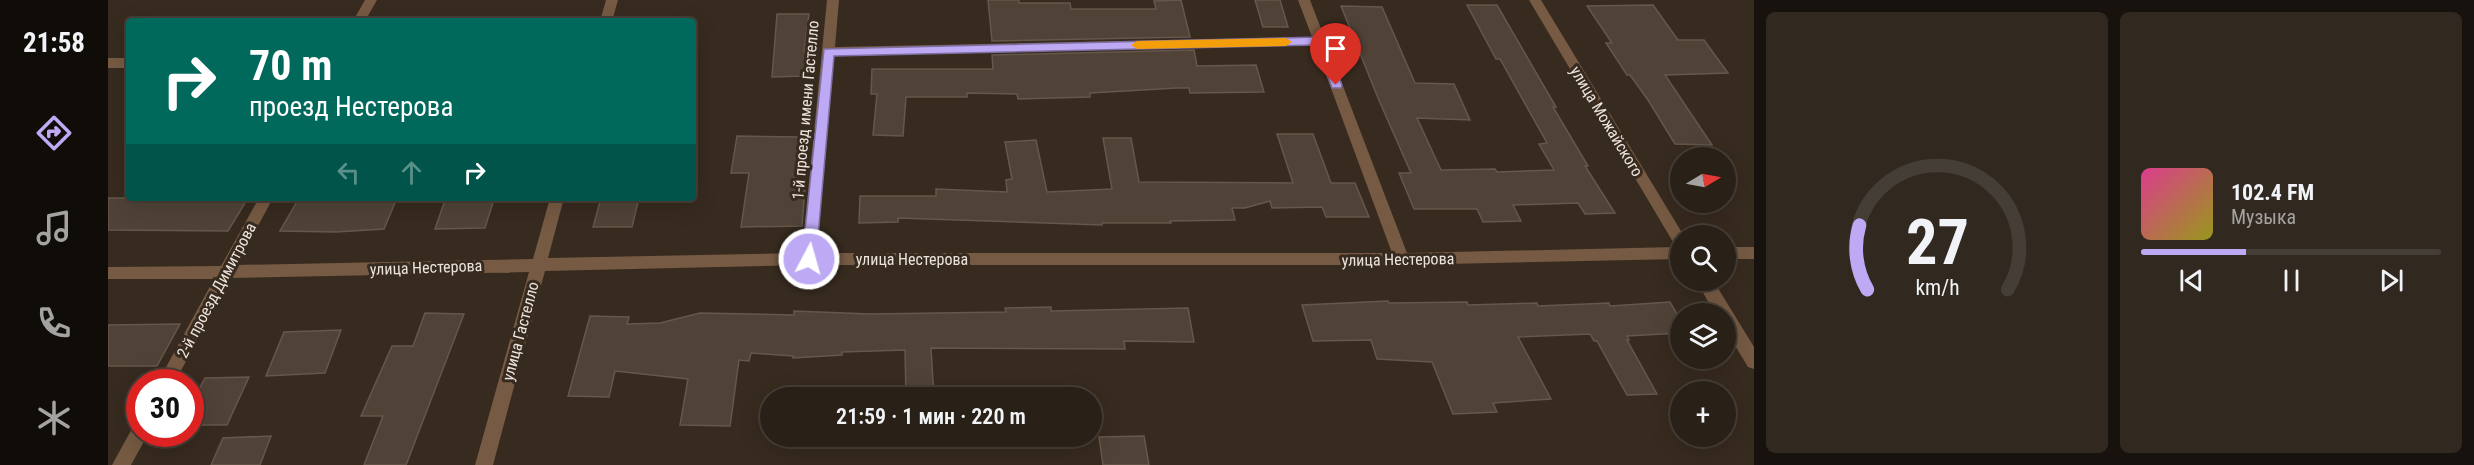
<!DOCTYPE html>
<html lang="ru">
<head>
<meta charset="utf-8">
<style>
	body { margin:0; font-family:"Roboto Condensed",sans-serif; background:#312820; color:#f1f3f6; height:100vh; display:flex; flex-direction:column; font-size:22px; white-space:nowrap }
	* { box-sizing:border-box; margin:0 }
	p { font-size:20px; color:#a5a3a1 }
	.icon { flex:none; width:33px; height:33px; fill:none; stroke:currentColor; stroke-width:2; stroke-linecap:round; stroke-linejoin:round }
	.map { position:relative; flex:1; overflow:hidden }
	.panel { display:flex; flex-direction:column; gap:12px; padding:12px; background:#17120d; width:720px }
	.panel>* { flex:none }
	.hud { position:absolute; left:18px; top:18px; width:570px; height:183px; border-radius:6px; box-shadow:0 6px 24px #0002,0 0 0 2px #453e36; background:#00695c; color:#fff; overflow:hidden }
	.needle { width:39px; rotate:80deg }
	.controls { position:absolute; left:1562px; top:147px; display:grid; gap:12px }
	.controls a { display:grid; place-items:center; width:66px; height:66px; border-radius:50%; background:#292017; box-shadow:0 6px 24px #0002,0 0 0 2px #453e36; font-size:30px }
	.speed { position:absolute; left:18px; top:369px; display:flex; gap:12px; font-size:30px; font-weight:700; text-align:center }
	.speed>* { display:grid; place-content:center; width:78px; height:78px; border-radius:50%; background:#292017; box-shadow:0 6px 24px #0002,0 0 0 2px #453e36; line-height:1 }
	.speed .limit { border:9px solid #d22; background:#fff; color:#111 }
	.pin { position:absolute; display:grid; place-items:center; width:51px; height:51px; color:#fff; margin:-62px -26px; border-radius:50% 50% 50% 0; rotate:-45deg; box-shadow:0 0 6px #0007 }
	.pin .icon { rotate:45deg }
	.me { position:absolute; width:66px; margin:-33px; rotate:6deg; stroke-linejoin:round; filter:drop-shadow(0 0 4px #0008) }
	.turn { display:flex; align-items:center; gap:21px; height:126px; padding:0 24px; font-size:27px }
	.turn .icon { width:78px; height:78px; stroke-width:2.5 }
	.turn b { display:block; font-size:42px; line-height:51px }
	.lanes { display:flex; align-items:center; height:57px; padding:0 24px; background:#0003; justify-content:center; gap:30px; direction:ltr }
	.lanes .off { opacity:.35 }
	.panel .tile { flex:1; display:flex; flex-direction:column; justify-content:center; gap:9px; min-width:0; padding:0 21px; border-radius:9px; background:#312820 }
	.panel .dial { align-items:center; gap:0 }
	.dial svg { height:156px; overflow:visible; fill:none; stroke:#453e36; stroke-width:7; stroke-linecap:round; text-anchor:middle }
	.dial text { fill:#f1f3f6; stroke:none }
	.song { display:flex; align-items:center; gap:18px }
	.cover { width:72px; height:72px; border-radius:9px; background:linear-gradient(135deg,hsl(330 70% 55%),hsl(60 70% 35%)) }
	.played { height:6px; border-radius:3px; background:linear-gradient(90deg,#bea9f5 35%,#453e36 35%) }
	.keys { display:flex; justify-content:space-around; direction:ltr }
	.panel .tiles { flex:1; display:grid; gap:12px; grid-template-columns:repeat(2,1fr) }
	.trip { position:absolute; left:652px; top:387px; width:342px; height:60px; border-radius:30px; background:#292017; box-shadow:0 6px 24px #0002,0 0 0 2px #453e36; font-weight:600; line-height:60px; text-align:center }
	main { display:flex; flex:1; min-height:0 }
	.dock { display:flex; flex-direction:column; width:108px; justify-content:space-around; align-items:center; background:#100d09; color:#a5a3a1 }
	.dock .icon { width:42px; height:42px }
	.dock .on { color:#bea9f5 }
	.dock b { font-size:27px; color:#f1f3f6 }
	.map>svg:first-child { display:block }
	.building { fill:#504237; stroke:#65574b; stroke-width:1.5 }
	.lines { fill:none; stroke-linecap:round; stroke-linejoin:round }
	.minor { fill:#765a43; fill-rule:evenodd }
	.route { fill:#bea9f5; stroke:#7c6e9f; stroke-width:1.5 }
	.slow { fill:#f59e0b }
	.labels { text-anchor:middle; stroke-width:6; stroke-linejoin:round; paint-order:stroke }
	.street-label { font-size:16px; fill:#ece3dc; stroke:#372a1f }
</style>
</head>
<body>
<main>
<nav class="dock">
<b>21:58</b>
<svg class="icon on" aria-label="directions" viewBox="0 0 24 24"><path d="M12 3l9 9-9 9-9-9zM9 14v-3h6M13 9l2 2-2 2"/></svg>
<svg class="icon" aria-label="music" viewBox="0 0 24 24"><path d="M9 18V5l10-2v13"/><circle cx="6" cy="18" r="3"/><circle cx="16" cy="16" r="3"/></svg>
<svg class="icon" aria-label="phone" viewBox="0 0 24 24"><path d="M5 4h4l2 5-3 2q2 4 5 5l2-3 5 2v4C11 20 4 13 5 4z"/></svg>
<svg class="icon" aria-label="climate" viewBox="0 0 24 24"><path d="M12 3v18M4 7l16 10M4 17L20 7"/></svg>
</nav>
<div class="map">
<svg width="1646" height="465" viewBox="0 0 1646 465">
	<rect width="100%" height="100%" fill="#372a1f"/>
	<path class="building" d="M880,0H911V3H962L963,9H1048L1046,1L1073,0L1082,37L884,41Z
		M1147,0H1172L1180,27H1155Z
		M1359,5H1389L1448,107H1445L1480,166H1477L1507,213L1477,214L1470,203L1405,205L1413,221L1375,222L1369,209H1306L1291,173H1303L1270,98L1233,6L1274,7L1307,83L1346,84L1362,120L1309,118L1333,170L1387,169L1389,172L1446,170L1431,144L1439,143L1392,59H1388Z
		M1545,5L1570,40H1596L1620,73L1557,75L1604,145L1567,144L1540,100L1522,75H1519L1498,43H1504L1479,6Z
		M669,14H701L696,52H699L697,76L664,77Z
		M1086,50L1089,66L1148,65L1156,92L1082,93L1081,88H1069L982,93V97L910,99L909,94L859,93V97H798L795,136L765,135L769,94H763L764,69H885L884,55Z
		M1169,134H1205L1223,183H1247L1261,217H1218L1214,207L1164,208L1162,201L1137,208H1124L1127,220L1062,221L1063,223H994V225L790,218V222L751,223L752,196H828V189L899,192L898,180L904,179L897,142L928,140L939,192L1004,189L995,138H1023L1031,182L1185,183Z
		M629,136L693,137L687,187H697L694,226L633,227L641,173H623Z
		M0,198H140L120,231L0,230Z
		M191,198H289L276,229L228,232L172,231Z
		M493,198H531L524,227H485Z
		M386,199L377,228L327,229L337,200Z
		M1280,301L1281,303L1359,302L1360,305L1429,303L1430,306L1501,303L1502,306L1562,302L1572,319V333L1519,336L1521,340H1519L1549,394L1519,395L1489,341H1486L1482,334L1410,337L1443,399L1385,403L1389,412L1345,414L1324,362L1269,359L1263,340L1205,341L1194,305Z
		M943,307V311L1080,308L1086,342L1016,341L1017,349L823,348L826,398H798L797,350L734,352V355L685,358V356L643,353L641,361L631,360L622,426L572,425L580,379L507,371L501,397L460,396L482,316L521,317L519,324L552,323L592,313L686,315V311L762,314L898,312L897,308Z
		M317,313L356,314L298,465H256L275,416H253L284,346H305Z
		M72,324L49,366H0V325Z
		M233,330L217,373L158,376L176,332Z
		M141,377L119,425H82V407L97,378Z
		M163,436L152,465H103L115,438Z
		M1036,436L1041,465H995L991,437Z"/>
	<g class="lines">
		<path class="minor" d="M257,0H269L257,21H245Z
			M498,0H510L504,21H492Z
			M719,0H731L727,47L1204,37L1190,0H1202L1299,253L1568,247L1421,0H1433L1576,236H1572V259L1294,265H701L437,271L385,465H367L421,272L122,278L67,382H50L106,279H0V267L113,266L151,198H165L129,265L425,259L442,198H456L440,258L694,253ZM1207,45L1284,253H709L726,56Z
			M0,58H21V68H0Z
			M1617,247H1646V259H1617Z
			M1588,280H1605L1646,347V369L1640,367L1617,329V314H1607Z
			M32,423V434H40L23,465H4L26,425Z"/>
	</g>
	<path class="route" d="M1212,37L1218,41L1234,85L1233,88H1224L1208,45L726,56L708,259L706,263H696L694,259L716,49Z"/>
	<path class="slow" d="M1178,38L1184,42L1178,46L1029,49L1023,45L1029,41Z"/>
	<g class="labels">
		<g class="street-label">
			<text transform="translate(697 110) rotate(-85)" y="6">1-й проезд имени Гастелло</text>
			<text transform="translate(1499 121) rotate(59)" y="6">улица Можайского</text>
			<text x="804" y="265">улица Нестерова</text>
			<text transform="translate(1290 259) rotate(-1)" y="6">улица Нестерова</text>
			<text transform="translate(318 267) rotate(-2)" y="6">улица Нестерова</text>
			<text transform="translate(108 290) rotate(-62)" y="6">2-й проезд Димитрова</text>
			<text transform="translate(412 331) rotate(-75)" y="6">улица Гастелло</text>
		</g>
	</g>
</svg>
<div class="controls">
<a><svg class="needle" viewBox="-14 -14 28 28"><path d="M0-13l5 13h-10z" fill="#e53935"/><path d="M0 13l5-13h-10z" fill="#a5a3a1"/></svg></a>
<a><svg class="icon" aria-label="search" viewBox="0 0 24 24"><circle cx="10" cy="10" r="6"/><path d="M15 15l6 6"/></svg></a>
<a><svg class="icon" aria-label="layers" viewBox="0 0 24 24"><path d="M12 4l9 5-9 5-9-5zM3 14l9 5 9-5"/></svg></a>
<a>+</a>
</div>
<div class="speed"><div class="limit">30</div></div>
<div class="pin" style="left:1228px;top:85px;background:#d93025"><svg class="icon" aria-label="arrive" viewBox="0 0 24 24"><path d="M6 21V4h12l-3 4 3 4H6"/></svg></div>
<svg class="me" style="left:701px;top:259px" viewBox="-20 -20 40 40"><circle r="17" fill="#bea9f5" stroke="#fff" stroke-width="3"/><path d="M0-11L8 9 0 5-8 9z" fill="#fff"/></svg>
<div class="trip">21:59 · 1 мин · 220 m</div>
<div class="hud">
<div class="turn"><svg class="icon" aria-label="right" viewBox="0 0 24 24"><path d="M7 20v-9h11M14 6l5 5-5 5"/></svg><div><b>70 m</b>проезд Нестерова</div></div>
<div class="lanes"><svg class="icon off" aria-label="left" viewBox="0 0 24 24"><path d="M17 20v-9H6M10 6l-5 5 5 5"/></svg><svg class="icon off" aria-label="ahead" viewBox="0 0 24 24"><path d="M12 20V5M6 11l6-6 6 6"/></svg><svg class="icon" aria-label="right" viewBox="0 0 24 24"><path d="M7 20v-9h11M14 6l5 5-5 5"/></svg></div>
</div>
</div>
<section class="panel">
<div class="tiles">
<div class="tile dial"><svg viewBox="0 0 100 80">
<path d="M14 69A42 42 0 1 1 86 69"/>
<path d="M14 69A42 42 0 0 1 10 36" stroke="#bea9f5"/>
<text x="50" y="56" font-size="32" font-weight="700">27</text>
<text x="50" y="72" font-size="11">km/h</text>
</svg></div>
<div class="tile">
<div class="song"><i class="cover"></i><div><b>102.4 FM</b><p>Музыка</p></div></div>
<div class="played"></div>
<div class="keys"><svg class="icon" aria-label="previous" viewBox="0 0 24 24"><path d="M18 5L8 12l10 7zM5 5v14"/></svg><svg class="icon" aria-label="pause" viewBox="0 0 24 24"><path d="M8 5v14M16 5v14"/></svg><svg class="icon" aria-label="next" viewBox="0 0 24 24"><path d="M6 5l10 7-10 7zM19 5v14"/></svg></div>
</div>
</div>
</section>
</main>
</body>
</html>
